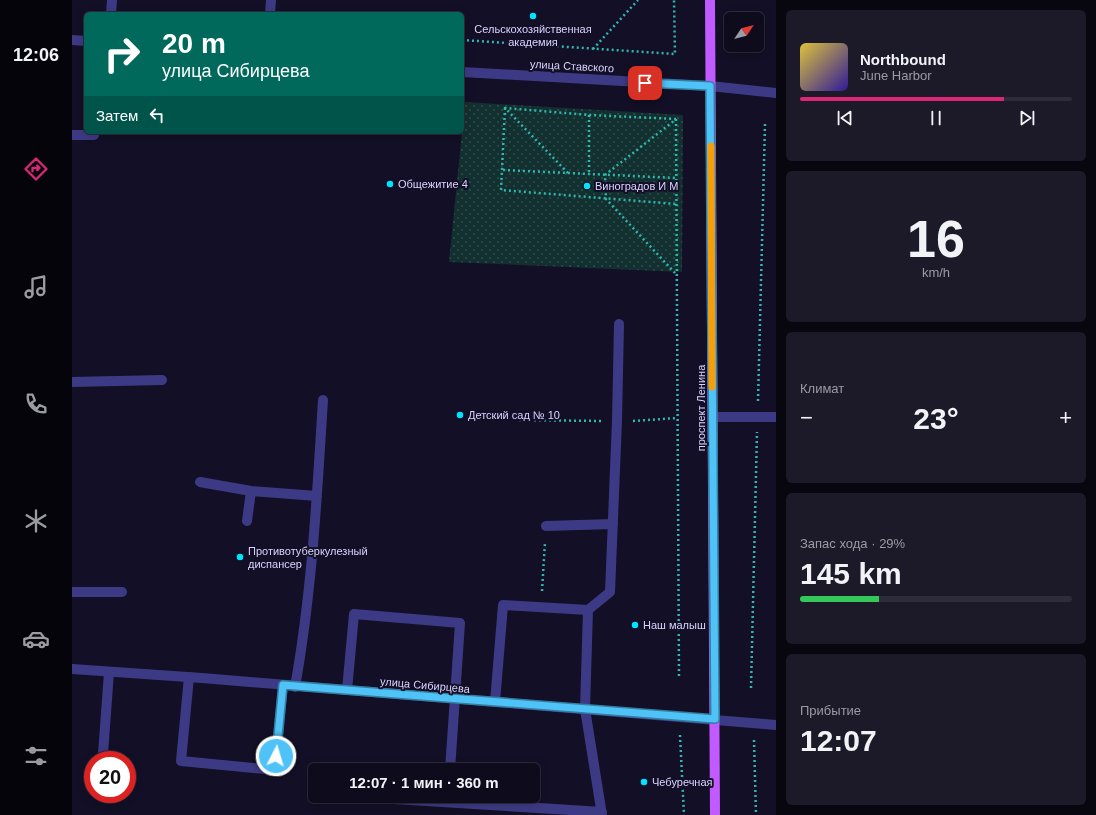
<!DOCTYPE html>
<html lang="ru">
<head>
<meta charset="utf-8">
<style>
	body { margin:0; font-family:Arial,sans-serif; background:#1c1929; color:#f1f3f6; height:100vh; display:flex; flex-direction:column; font-size:15px; white-space:nowrap }
	* { box-sizing:border-box; margin:0 }
	p { font-size:13px; color:#9b9ba3 }
	.icon { flex:none; width:22px; height:22px; fill:none; stroke:currentColor; stroke-width:2; stroke-linecap:round; stroke-linejoin:round }
	.map { position:relative; flex:1; overflow:hidden }
	.panel { display:flex; flex-direction:column; gap:10px; padding:10px; background:#08060f; width:320px }
	.panel>* { flex:none }
	.guide { position:absolute; left:12px; top:12px; width:380px; height:122px; border-radius:6px; box-shadow:0 2px 10px #0003,0 0 0 1px #2e2b3b; background:#00695c; color:#fff; overflow:hidden }
	.needle { width:26px; rotate:55deg }
	.tools { position:absolute; left:652px; top:12px; display:grid; gap:8px }
	.tools a { display:grid; place-items:center; width:40px; height:40px; border-radius:6px; background:#0e0b1c; box-shadow:0 2px 10px #0003,0 0 0 1px #2e2b3b; font-size:20px }
	.speed { position:absolute; left:12px; top:751px; display:flex; gap:8px; font-size:20px; font-weight:700; text-align:center }
	.speed>* { display:grid; place-content:center; width:52px; height:52px; border-radius:50%; background:#0e0b1c; box-shadow:0 2px 10px #0003,0 0 0 1px #2e2b3b; line-height:1 }
	.speed .limit { border:6px solid #d22; background:#fff; color:#111 }
	.pin { position:absolute; display:grid; place-items:center; width:34px; height:34px; color:#fff; margin:-17px; border-radius:8px; box-shadow:0 2px 6px #0006 }
	.me { position:absolute; width:44px; margin:-22px; rotate:5deg; stroke-linejoin:round; filter:drop-shadow(0 0 3px #0008) }
	.turn { display:flex; align-items:center; gap:14px; height:84px; padding:0 12px; font-size:18px }
	.turn .icon { width:52px; height:52px; stroke-width:2.5 }
	.turn b { display:block; font-size:28px; line-height:34px }
	.then { display:flex; align-items:center; height:38px; padding:0 12px; background:#0003; gap:8px; font-size:15px }
	.big { font-size:30px; font-weight:600; line-height:1.1 }
	.panel .tile { flex:1; display:flex; flex-direction:column; justify-content:center; gap:6px; min-width:0; padding:0 14px; border-radius:6px; background:#1c1929 }
	.panel .dial { align-items:center; gap:0 }
	.dial b { font-size:52px; line-height:1 }
	.song { display:flex; align-items:center; gap:12px }
	.cover { width:48px; height:48px; border-radius:6px; background:linear-gradient(135deg,hsl(50 70% 55%),hsl(250 70% 35%)) }
	.played { height:4px; border-radius:2px; background:linear-gradient(90deg,#db2777 75%,#2e2b3b 75%) }
	.keys { display:flex; justify-content:space-around; direction:ltr }
	.heat { display:flex; justify-content:space-between; align-items:center; font-size:22px; direction:ltr }
	.charge { height:6px; border-radius:3px; background:linear-gradient(90deg,#34c759 29%,#2e2b3b 0) }
	.trip { position:absolute; left:236px; top:763px; width:232px; height:40px; border-radius:6px; background:#0e0b1c; box-shadow:0 2px 10px #0003,0 0 0 1px #2e2b3b; font-weight:600; line-height:40px; text-align:center }
	main { display:flex; flex:1; min-height:0 }
	.dock { display:flex; flex-direction:column; width:72px; justify-content:space-around; align-items:center; background:#06040b; color:#9b9ba3 }
	.dock .icon { width:28px; height:28px }
	.dock .current { color:#db2777 }
	.dock b { font-size:18px; color:#f1f3f6 }
	.map>svg:first-child { display:block }
	.grass { fill:url(#grass-dots) }
	.lines { fill:none; stroke-linecap:round; stroke-linejoin:round }
	.path { stroke:#2fb8b0; stroke-width:2.5; stroke-dasharray:2 3; stroke-linecap:butt }
	.service { stroke:#3d3a85; stroke-width:10 }
	.minor { stroke:#3d3a85; stroke-width:10 }
	.tertiary { stroke:#3d3a85; stroke-width:10 }
	.primary { stroke:#c25bff; stroke-width:10 }
	.route-casing { stroke:#337fa1; stroke-width:10 }
	.route { stroke:#4fc3f7; stroke-width:7 }
	.slow { stroke:#f59e0b; stroke-width:7 }
	.poi-dot { fill:#00e5ff; stroke:#130f26; stroke-width:1.5 }
	.labels { text-anchor:middle; stroke-width:4; stroke-linejoin:round; paint-order:stroke }
	.poi-label { font-size:11px; fill:#d9d4ff; stroke:#130f26; text-anchor:start }
	.street-label { font-size:11px; fill:#d9d4ff; stroke:#130f26 }
</style>
</head>
<body>
<main>
<nav class="dock">
<b>12:06</b>
<svg class="icon current" aria-label="directions" viewBox="0 0 24 24"><path d="M12 3l9 9-9 9-9-9zM9 14v-3h6M13 9l2 2-2 2"/></svg>
<svg class="icon" aria-label="music" viewBox="0 0 24 24"><path d="M9 18V5l10-2v13"/><circle cx="6" cy="18" r="3"/><circle cx="16" cy="16" r="3"/></svg>
<svg class="icon" aria-label="phone" viewBox="0 0 24 24"><path d="M5 4h4l2 5-3 2q2 4 5 5l2-3 5 2v4C11 20 4 13 5 4z"/></svg>
<svg class="icon" aria-label="climate" viewBox="0 0 24 24"><path d="M12 3v18M4 7l16 10M4 17L20 7"/></svg>
<svg class="icon" aria-label="car" viewBox="0 0 24 24"><path d="M5 17H2v-5l4-1 3-4h7l3 4 3 1v5h-3M9 17h6M6 11h13"/><circle cx="7" cy="17" r="2"/><circle cx="17" cy="17" r="2"/></svg>
<svg class="icon" aria-label="filters" viewBox="0 0 24 24"><path d="M4 7h16M4 17h16"/><circle cx="9" cy="7" r="2"/><circle cx="15" cy="17" r="2"/></svg>
</nav>
<div class="map">
<svg width="704" height="815" viewBox="0 0 704 815">
	<defs>
		<pattern id="grass-dots" width="8" height="8" patternUnits="userSpaceOnUse"><rect width="8" height="8" fill="#12302f"/><path d="M2 2h.1M6 6h.1" fill="none" stroke="#344d4e" stroke-width="1.8" stroke-linecap="round"/></pattern>
	</defs>
	<rect width="100%" height="100%" fill="#130f26"/>
	<path class="grass" d="M393,102L611,115L610,272L377,262Z"/>
	<g class="lines">
		<path class="path" d="M390,40L603,54L602,0
			M521,49L566,0
			M433,108L429,190L604,204
			M517,115V174
			M604,119L607,679
			M431,170L605,178
			M496,173L433,108L517,115L604,119
			M603,273L534,199L533,175L603,120
			M686,401L693,124
			M447,420L530,421
			M561,421L605,418
			M470,591L473,542
			M679,688L685,432
			M608,735L612,815
			M682,740L684,815"/>
		<path class="service" d="M39,14L40,0
			M198,14L199,0
			M0,135H22V132
			M0,382L90,380
			M641,417H704
			M128,482L179,491L245,496
			M175,521L179,491
			M474,526L541,524
			M0,592H50
			M117,677L109,761L203,770L211,685
			M223,687C240,592 245,496 251,400
			M275,690L282,614L388,623L378,770
			M423,702L431,605L516,610
			M31,754L37,672
			M274,796L530,812
			M530,815L513,709L516,610L538,592L545,421L547,324"/>
		<path class="minor" d="M0,669L130,678L704,725"/>
		<path class="tertiary" d="M0,40L14,41
			M390,72L638,86L704,93"/>
		<path class="primary" d="M638,0L643,815"/>
	</g>
	<g class="lines">
		<defs>
			<path id="route" d="M204,756L211,685L643,719L638,86L573,83"/>
		</defs>
		<use href="#route" class="route-casing"/>
		<use href="#route" class="route"/>
		<path class="slow" d="M639,146L640,387"/>
	</g>
	<g class="poi-dot">
		<circle cx="461" cy="16" r="4"/>
		<circle cx="318" cy="184" r="4"/>
		<circle cx="515" cy="186" r="4"/>
		<circle cx="388" cy="415" r="4"/>
		<circle cx="168" cy="557" r="4"/>
		<circle cx="563" cy="625" r="4"/>
		<circle cx="572" cy="782" r="4"/>
	</g>
	<g class="labels">
		<g class="poi-label">
			<text x="461" y="33" text-anchor="middle">Сельскохозяйственная<tspan x="461" dy="13">академия</tspan></text>
			<text x="326" y="188">Общежитие 4</text>
			<text x="523" y="190">Виноградов И М</text>
			<text x="396" y="419">Детский сад № 10</text>
			<text x="176" y="555">Противотуберкулезный<tspan x="176" dy="13">диспансер</tspan></text>
			<text x="571" y="629">Наш малыш</text>
			<text x="580" y="786">Чебуречная</text>
		</g>
		<g class="street-label">
			<text transform="translate(500 66) rotate(3)" y="4">улица Ставского</text>
			<text transform="translate(629 408) rotate(-90)" y="4">проспект Ленина</text>
			<text transform="translate(353 685) rotate(5)" y="4">улица Сибирцева</text>
		</g>
	</g>
</svg>
<div class="tools">
<a><svg class="needle" viewBox="-14 -14 28 28"><path d="M0-13l5 13h-10z" fill="#e53935"/><path d="M0 13l5-13h-10z" fill="#9b9ba3"/></svg></a>
</div>
<div class="speed"><div class="limit">20</div></div>
<div class="pin" style="left:573px;top:83px;background:#d93025"><svg class="icon" aria-label="arrive" viewBox="0 0 24 24"><path d="M6 21V4h12l-3 4 3 4H6"/></svg></div>
<svg class="me" style="left:204px;top:756px" viewBox="-20 -20 40 40"><circle r="17" fill="#4fc3f7" stroke="#fff" stroke-width="3"/><path d="M0-11L8 9 0 5-8 9z" fill="#fff"/></svg>
<div class="trip">12:07 · 1 мин · 360 m</div>
<div class="guide">
<div class="turn"><svg class="icon" aria-label="right" viewBox="0 0 24 24"><path d="M7 20v-9h11M14 6l5 5-5 5"/></svg><div><b>20 m</b>улица Сибирцева</div></div>
<div class="then">Затем<svg class="icon" aria-label="left" viewBox="0 0 24 24"><path d="M17 20v-9H6M10 6l-5 5 5 5"/></svg></div>
</div>
</div>
<section class="panel">
<div class="tile">
<div class="song"><i class="cover"></i><div><b>Northbound</b><p>June Harbor</p></div></div>
<div class="played"></div>
<div class="keys"><svg class="icon" aria-label="previous" viewBox="0 0 24 24"><path d="M18 5L8 12l10 7zM5 5v14"/></svg><svg class="icon" aria-label="pause" viewBox="0 0 24 24"><path d="M8 5v14M16 5v14"/></svg><svg class="icon" aria-label="next" viewBox="0 0 24 24"><path d="M6 5l10 7-10 7zM19 5v14"/></svg></div>
</div>
<div class="tile dial"><b>16</b><p>km/h</p></div>
<div class="tile"><p>Климат</p>
<div class="heat"><a>−</a><b class="big">23°</b><a>+</a></div>
</div>
<div class="tile"><p>Запас хода · 29%</p><b class="big">145 km</b><div class="charge"></div></div>
<div class="tile"><p>Прибытие</p><b class="big">12:07</b></div>
</section>
</main>
</body>
</html>
